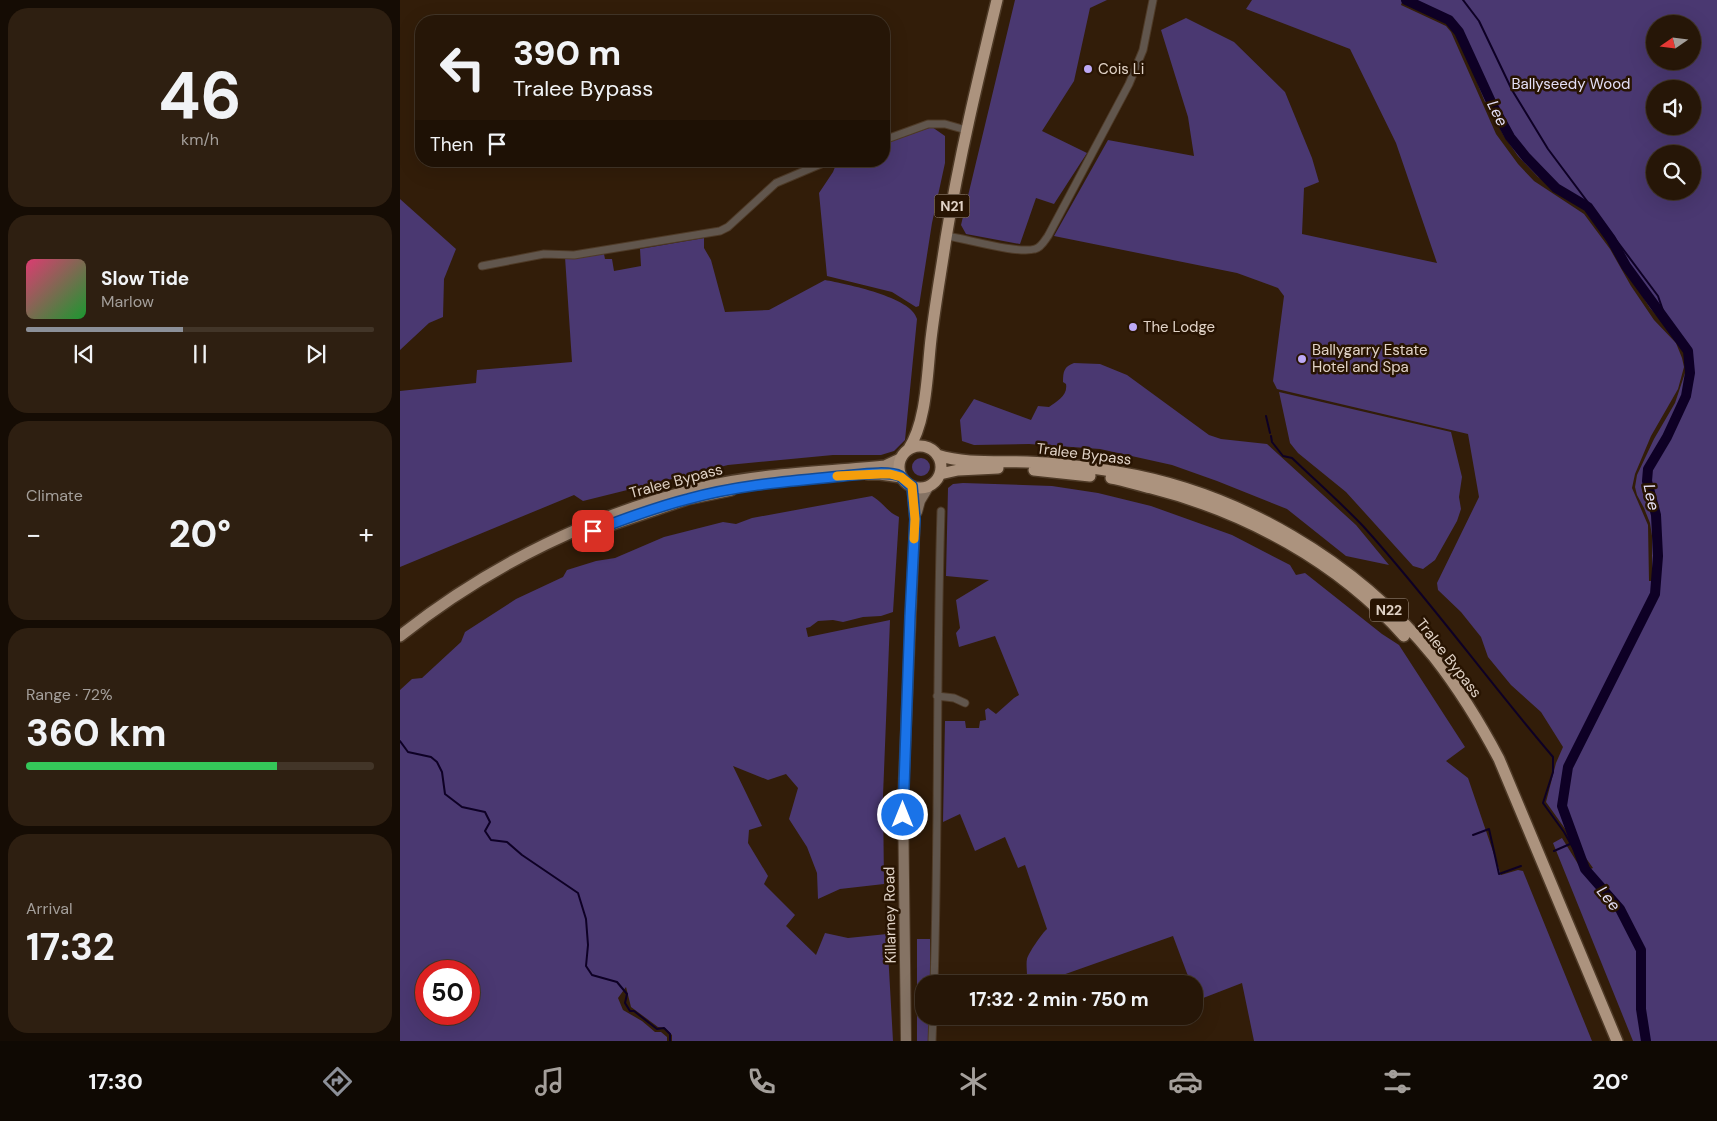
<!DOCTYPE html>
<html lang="en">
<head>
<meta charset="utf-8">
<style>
	body { margin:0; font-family:"DM Sans",sans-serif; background:#2e1f11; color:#f1f3f6; height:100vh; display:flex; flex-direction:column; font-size:19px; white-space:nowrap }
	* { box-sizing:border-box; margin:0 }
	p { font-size:16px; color:#a49f9b }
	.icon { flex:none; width:28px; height:28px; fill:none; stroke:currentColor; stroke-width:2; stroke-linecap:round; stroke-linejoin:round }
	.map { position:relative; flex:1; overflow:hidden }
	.side { display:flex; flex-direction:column; gap:8px; padding:8px; background:#150c04; width:400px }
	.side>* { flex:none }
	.hud { position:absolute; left:15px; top:15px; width:475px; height:152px; border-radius:20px; box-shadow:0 5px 20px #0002,0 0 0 1px #423528; background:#261607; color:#f1f3f6; overflow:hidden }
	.needle { width:32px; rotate:256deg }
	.tools { position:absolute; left:1246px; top:15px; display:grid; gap:10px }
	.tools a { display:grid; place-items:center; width:55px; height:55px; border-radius:50%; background:#261607; box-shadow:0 5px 20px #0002,0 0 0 1px #423528; font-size:25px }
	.speed { position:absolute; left:15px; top:960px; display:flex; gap:10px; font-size:25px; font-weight:700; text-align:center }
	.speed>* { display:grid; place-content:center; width:65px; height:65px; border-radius:50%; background:#261607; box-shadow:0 5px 20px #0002,0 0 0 1px #423528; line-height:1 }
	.speed .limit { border:8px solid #d22; background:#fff; color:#111 }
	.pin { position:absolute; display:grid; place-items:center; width:42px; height:42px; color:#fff; margin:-21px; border-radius:10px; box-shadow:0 2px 8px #0006 }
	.me { position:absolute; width:55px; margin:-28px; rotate:0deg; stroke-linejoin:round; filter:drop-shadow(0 0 4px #0008) }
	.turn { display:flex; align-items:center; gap:18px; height:105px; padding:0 15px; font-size:22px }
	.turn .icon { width:65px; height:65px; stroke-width:2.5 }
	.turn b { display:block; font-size:35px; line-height:42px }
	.then { display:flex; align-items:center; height:48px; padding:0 15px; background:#0003; gap:10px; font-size:19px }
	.big { font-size:38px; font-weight:700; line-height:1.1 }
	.side .tile { flex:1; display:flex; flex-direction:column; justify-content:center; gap:8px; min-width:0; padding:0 18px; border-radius:20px; background:#2e1f11 }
	.side .dial { align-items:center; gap:0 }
	.dial b { font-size:65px; line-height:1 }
	.song { display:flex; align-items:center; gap:15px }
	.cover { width:60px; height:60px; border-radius:8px; background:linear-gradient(135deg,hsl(340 70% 55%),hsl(130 70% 35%)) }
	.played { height:5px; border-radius:2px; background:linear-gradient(90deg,#8c9099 45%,#423528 45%) }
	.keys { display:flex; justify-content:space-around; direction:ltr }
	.heat { display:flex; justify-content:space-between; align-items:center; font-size:28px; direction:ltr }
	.charge { height:8px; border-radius:4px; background:linear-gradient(90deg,#34c759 72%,#423528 0) }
	.trip { position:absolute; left:515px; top:975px; width:288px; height:50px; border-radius:20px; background:#261607; box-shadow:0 5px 20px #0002,0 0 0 1px #423528; font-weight:700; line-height:50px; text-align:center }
	.menu { display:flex; height:80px; justify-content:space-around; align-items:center; background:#0f0903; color:#a49f9b }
	.menu .icon { width:35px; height:35px }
	.menu .current { color:#8c9099 }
	.menu b { font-size:22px; color:#f1f3f6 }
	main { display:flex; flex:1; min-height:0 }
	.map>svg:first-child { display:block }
	.green { fill:#4a3871; fill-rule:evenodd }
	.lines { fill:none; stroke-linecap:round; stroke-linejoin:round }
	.stream { stroke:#0e0025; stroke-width:2 }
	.river { stroke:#0e0025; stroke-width:10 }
	.minor-casing { stroke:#4e3a27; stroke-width:9 }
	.secondary-casing { stroke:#4e3a27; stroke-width:12 }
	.primary-casing { stroke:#4e3a27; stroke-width:14 }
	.trunk-casing { stroke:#4e3a27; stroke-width:14 }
	.minor { stroke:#61564d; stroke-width:7 }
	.secondary { stroke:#857364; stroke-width:10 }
	.primary { stroke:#a08976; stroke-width:11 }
	.trunk { stroke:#ac937e; stroke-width:11 }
	.route-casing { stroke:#114b97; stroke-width:12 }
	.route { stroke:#1a73e8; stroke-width:9 }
	.slow { stroke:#f59e0b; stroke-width:9 }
	.poi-dot { fill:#bda9f5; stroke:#281402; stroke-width:2 }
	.labels { text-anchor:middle; stroke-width:5; stroke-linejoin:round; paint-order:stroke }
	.shield { fill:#281402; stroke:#a9998b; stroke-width:1 }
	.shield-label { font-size:14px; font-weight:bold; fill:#e0d2c6 }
	.poi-label { font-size:15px; fill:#e0d2c6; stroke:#281402; text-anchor:start }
	.park-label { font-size:15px; fill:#e4dff6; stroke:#281402 }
	.street-label { font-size:15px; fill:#e0d2c6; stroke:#281402 }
	.water-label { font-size:16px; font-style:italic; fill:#e4dff6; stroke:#281402 }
</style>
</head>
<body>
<main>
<section class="side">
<div class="tile dial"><b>46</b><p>km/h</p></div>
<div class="tile">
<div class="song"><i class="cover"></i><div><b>Slow Tide</b><p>Marlow</p></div></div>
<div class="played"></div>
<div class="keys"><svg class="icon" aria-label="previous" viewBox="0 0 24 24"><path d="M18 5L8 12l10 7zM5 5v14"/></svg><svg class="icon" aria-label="pause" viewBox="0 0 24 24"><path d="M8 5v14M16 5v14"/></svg><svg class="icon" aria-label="next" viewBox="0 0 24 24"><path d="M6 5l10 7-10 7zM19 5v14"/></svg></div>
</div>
<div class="tile"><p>Climate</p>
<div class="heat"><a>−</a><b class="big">20°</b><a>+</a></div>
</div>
<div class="tile"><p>Range · 72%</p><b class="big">360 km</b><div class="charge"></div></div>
<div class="tile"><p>Arrival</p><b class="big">17:32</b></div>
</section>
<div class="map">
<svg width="1317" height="1041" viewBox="0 0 1317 1041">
	<rect width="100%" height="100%" fill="#321d09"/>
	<path class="green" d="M615,0H707L690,8L674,81L642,131L687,153L654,204L636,198L620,244L566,234L561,225Z
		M852,0H1317V1041H1233L1153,843L1162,838L1183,872L1193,868L1146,802L1156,763L1163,747L1141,712L1111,685L1088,657L1081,637L1061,612L1038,590L1037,583L1079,497L1068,434L877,389L873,381L884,296L878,288L837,273L654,236L708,140L794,156L788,117L761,30L786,18L834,42L885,92L912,158L919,182L904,188L902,234L1037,263L996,143L950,49L846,9ZM1002,2L1047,24L1057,33L1085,102L1104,136L1118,156L1138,177L1187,209L1250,308L1272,333L1284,352L1287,367L1275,403L1254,439L1237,475L1235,487L1237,495L1244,508L1250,523L1252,536V581H1249L1248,525L1232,488L1235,474L1251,436L1278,389L1284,367L1282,358L1276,343L1254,320L1231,286L1210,249L1184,214L1134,181L1118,164L1096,134L1051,32L1046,26L1001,5ZM1255,24H1292V61H1255ZM1255,89H1292V126H1255ZM1255,154H1292V191H1255Z
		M532,127L545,136V163L532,223L519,306L516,307L492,292L427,276L419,193L433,172L437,162L484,161V144Z
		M0,199L56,249L44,279L43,317L29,323L0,350Z
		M304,238V248L311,260L325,312L369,310L425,280C446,284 512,297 517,319L505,440L494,451L481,455H433L328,465L183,501L174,495L0,567V391L76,383L77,370L172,362L165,257L200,253L204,254L205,259H212L214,271L241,266L240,249Z
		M674,363L700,364L727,375L809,435L821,439L867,444L956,525L989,565L946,556L887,509L817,481L772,465L700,449L629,444L574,445L562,441L560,420L574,399L631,420L638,406L649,407C657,401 668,396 666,384L663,382C663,371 664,367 674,363Z
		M879,392L1051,432L1062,477L1059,497L1061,509L1057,521L1035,560L1023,569L1013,566L946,492L898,453L890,443Z
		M512 467a9 9 0 1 1 18 0a9 9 0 1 1-18 0Z
		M563,483L652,486L698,493L751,506L832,535L890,565L896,575L905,573L982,634L999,645L1065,747L1046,761L1068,778L1101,875L1118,870L1123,871L1192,1041H854L842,983L798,1000L794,990V984H791L773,936L657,977L658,984H639L627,975C627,970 626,964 627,959C628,954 642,933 647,929L625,865L618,868L605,837L575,851L560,814L543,822L545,721H565L566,728H579L580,721L586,720L585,710L588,708L596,714L614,698L619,695L595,636L559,647L556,633L560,628L556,600L589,580L546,576L548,488L553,484Z
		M472,496C484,503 487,512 499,517L493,612L481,616L463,617L443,622L433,620L418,621L410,627L406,628L408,637L490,620L483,796L484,884L440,889L418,899L417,873L407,847L389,819L398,788L386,774L368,780L333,766L362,826L349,830L348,843L368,876L364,884L395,915L386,926L416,955L425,933L448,938L487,934L493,1041H272V1035L265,1028L258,1027L231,1007L226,987L218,998L223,1010L242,1021L255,1032H261L267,1037V1041H0V690L12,679L22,678L61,642L65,632L116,599L163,577L167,570L196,561L215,558L264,537L323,522L336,524L352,518ZM26,971H69V1014H26Z
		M517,939H530V984H524V1016H529L528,1041H517Z"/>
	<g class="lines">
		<path class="stream" d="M1063,0L1079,21L1112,90L1148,149L1258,296L1268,325
			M866,416L870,433
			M871,436L872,442L883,456L892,458C915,480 940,502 963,526C1030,600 1088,681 1153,757V772L1143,803L1164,832L1185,869
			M0,741L8,752L31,757L37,762L42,772L45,794L62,807L85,812L90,822L85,831L91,840L107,842L122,855L178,893L186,919L188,945L186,966L192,975L217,982L227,994L225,1003L230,1011H234L257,1029L264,1028L270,1034V1041
			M1073,835L1089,829L1099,874L1121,866
			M1154,851L1170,844"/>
		<path class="river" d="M1006,0L1049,20L1059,32L1093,106L1110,137L1126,157L1156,188L1188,207L1211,239L1226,266L1288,351L1290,373L1286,396L1267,437L1248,469L1247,481L1256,515L1258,556L1255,594L1168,767L1162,806L1185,869L1220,909L1241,950V1009L1246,1041"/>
		<defs>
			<path id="minor" d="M484,140L528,124H545L566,130
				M547,236C567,239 617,254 635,249C641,248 645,240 648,236L729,84L743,50L753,0
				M82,266L144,254L174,255L320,231L328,227L376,183L428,161
				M537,696L554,698L565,703
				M534,984C539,826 536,668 541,511
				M532,1041L533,1016"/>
			<path id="secondary" d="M517,512L520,501L529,486
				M506,1041L503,798L515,519L512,486"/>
			<path id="primary" d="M468,474H480L501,477
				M207,526L287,499L331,490
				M0,636C89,565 197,512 308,486C366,473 426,472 485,466L500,459"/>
			<path id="trunk" d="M499 467a21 21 0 1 1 42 0a21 21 0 1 1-42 0Z
				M508,450C527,422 527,373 531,339C535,305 541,272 546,238C559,158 578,79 597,0
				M537,455C565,464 597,461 627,462C657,463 687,467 717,472C839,492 956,561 1034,657C1059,689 1080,723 1099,759L1217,1041
				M634,470L690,476
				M540,474L558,470L598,468
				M711,478C724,480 738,485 751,488C846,512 938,562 1004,636"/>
		</defs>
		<use href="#minor" class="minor-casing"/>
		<use href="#secondary" class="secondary-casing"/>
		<use href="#primary" class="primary-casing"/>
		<use href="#trunk" class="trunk-casing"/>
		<use href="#minor" class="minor"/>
		<use href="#secondary" class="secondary"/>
		<use href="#primary" class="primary"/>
		<use href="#trunk" class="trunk"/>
	</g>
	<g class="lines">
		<defs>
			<path id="route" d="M193,531C224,519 256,507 288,499C338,485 391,481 443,476C456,475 489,470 500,476C504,479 507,484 512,486L515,519L510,616L503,815"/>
		</defs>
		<use href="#route" class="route-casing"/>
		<use href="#route" class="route"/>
		<path class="slow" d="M437,476L480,474H490L501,477L512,486L515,519L514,539"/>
	</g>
	<g class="poi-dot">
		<circle cx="688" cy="69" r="5"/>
		<circle cx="733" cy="327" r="5"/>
		<circle cx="902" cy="359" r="5"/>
	</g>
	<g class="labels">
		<g class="shield">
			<rect x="534.5" y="194.5" width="35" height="23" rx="4"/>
			<rect x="970" y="598.5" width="38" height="23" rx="4"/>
		</g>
		<g class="shield-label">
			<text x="552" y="211">N21</text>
			<text x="989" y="615">N22</text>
		</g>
		<g class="poi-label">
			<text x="698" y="74">Cois Li</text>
			<text x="743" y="332">The Lodge</text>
			<text x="912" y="355">Ballygarry Estate<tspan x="912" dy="17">Hotel and Spa</tspan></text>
		</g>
		<g class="park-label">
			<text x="1171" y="89">Ballyseedy Wood</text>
		</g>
		<g class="street-label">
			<text transform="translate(684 454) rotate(7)" y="5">Tralee Bypass</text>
			<text transform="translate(276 481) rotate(-15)" y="5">Tralee Bypass</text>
			<text transform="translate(1049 658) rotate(52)" y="5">Tralee Bypass</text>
			<text transform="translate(490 915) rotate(-91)" y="5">Killarney Road</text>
		</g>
		<g class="water-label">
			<text transform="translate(1098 113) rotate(64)" y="6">Lee</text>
			<text transform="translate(1252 497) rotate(78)" y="6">Lee</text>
			<text transform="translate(1209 898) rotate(51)" y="6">Lee</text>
		</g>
	</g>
</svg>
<div class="tools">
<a><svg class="needle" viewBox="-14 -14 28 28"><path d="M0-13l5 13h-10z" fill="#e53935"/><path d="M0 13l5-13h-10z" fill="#a49f9b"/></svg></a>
<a><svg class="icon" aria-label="sound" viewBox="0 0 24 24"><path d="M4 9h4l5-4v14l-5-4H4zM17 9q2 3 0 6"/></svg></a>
<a><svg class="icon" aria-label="search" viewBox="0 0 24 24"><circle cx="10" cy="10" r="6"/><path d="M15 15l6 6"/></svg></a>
</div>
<div class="speed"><div class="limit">50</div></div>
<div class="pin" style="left:193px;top:531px;background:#d93025"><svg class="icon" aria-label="arrive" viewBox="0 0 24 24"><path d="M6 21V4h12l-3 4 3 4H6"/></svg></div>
<svg class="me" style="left:503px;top:815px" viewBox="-20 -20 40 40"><circle r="17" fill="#1a73e8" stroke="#fff" stroke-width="3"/><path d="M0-11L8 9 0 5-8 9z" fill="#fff"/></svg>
<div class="trip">17:32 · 2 min · 750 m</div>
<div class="hud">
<div class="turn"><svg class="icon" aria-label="left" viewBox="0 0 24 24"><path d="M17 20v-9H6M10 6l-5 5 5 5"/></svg><div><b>390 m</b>Tralee Bypass</div></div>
<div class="then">Then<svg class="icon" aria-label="arrive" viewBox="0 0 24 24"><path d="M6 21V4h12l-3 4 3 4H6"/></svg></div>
</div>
</div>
</main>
<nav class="menu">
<b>17:30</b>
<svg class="icon current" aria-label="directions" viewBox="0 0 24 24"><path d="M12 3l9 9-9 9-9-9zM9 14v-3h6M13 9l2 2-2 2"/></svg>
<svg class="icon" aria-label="music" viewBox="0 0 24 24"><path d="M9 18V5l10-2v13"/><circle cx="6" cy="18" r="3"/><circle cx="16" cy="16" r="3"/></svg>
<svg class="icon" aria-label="phone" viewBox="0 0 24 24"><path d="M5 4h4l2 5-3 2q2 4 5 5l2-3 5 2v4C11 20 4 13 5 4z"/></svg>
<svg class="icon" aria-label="climate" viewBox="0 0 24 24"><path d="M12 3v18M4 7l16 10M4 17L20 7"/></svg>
<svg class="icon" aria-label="car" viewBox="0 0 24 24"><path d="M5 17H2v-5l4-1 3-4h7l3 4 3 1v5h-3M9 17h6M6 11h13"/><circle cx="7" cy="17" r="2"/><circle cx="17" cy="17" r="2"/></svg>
<svg class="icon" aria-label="filters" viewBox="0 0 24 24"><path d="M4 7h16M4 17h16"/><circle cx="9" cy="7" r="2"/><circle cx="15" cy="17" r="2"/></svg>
<b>20°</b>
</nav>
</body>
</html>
